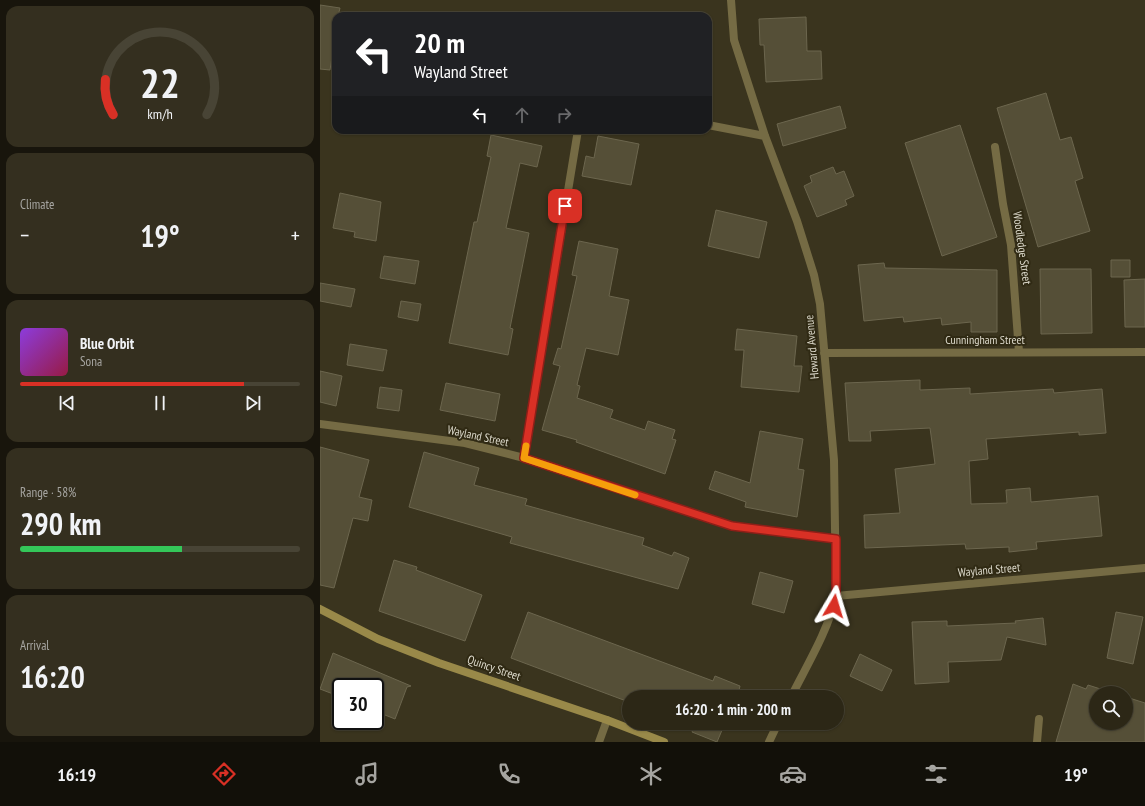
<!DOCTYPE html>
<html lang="en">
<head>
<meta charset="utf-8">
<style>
	body { margin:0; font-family:"PT Sans Narrow",sans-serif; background:#342f1f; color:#f1f3f6; height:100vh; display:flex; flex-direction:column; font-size:15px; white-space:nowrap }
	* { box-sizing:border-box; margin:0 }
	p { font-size:13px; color:#a6a5a1 }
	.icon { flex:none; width:22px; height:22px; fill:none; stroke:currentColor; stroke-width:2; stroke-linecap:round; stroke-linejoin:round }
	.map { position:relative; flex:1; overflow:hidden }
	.panel { display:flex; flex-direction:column; gap:6px; padding:6px; background:#18150c; width:320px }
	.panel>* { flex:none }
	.guide { position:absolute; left:12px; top:12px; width:380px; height:122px; border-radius:12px; box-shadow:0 1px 3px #0004,0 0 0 1px #484435; background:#202124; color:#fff; overflow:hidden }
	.controls { position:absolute; left:769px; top:686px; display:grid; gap:8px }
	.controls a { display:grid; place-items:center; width:44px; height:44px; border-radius:50%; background:#2c2716; box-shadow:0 1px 3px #0004,0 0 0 1px #484435; font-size:20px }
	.speed { position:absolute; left:12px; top:678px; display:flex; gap:8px; font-size:20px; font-weight:700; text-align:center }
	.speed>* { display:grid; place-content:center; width:52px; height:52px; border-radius:50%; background:#2c2716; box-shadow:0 1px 3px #0004,0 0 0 1px #484435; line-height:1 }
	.speed .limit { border:2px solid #111; border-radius:6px; background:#fff; color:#111 }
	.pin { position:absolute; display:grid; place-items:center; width:34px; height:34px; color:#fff; margin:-17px; border-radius:8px; box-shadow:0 2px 6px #0006 }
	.me { position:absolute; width:44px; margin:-22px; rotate:7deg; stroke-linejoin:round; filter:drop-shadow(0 0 3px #0008) }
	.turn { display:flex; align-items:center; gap:14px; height:84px; padding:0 16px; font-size:18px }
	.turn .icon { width:52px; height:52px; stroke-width:2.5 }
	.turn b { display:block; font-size:28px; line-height:34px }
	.lanes { display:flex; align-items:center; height:38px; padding:0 16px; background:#0003; justify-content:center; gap:20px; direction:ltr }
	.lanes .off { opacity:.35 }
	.big { font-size:30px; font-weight:700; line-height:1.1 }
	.panel .card { flex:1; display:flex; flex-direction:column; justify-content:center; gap:6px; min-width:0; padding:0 14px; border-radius:12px; background:#342f1f }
	.panel .dial { align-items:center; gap:0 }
	.dial svg { height:104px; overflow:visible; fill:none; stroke:#484435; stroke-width:7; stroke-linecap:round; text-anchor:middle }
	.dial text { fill:#f1f3f6; stroke:none }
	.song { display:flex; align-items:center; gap:12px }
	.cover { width:48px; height:48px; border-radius:6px; background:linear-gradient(135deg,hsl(270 70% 55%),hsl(340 70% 35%)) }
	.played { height:4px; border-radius:2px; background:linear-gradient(90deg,#d93025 80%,#484435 80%) }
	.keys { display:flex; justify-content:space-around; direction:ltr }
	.heat { display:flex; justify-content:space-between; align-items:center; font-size:22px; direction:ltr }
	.charge { height:6px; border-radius:3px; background:linear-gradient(90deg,#34c759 58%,#484435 0) }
	.trip { position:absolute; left:302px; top:690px; width:222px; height:40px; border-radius:20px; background:#2c2716; box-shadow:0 1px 3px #0004,0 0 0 1px #484435; font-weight:700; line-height:40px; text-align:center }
	.tabs { display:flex; height:64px; justify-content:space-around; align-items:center; background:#121009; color:#a6a5a1 }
	.tabs .icon { width:28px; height:28px }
	.tabs .on { color:#d93025 }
	.tabs b { font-size:18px; color:#f1f3f6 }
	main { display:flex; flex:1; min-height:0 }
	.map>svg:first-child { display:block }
	.building { fill:#554f37; stroke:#6c664e }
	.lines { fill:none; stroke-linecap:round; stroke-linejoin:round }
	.street { stroke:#756b44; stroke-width:8 }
	.secondary { stroke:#998949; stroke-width:8 }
	.route-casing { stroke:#8d1f18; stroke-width:10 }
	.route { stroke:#d93025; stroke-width:7 }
	.slow { stroke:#f59e0b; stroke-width:7 }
	.labels { text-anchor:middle; stroke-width:4; stroke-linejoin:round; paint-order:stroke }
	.street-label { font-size:12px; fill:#dddacc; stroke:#302a14 }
</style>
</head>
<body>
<main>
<section class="panel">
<div class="card dial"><svg viewBox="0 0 100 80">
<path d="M14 69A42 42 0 1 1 86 69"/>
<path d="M14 69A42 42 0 0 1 8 42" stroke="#d93025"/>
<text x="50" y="56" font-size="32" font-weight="700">22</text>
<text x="50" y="72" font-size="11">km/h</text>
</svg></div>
<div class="card"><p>Climate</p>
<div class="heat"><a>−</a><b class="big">19°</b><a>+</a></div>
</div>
<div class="card">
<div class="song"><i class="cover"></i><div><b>Blue Orbit</b><p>Sona</p></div></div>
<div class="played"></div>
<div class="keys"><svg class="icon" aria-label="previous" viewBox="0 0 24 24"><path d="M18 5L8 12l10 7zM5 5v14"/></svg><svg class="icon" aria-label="pause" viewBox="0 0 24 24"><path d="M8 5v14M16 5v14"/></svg><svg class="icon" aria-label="next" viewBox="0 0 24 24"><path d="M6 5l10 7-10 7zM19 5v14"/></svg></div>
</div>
<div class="card"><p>Range · 58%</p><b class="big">290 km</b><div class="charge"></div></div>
<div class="card"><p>Arrival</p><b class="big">16:20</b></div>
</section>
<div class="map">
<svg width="825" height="742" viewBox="0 0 825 742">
	<rect width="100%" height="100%" fill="#3a341e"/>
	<path class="building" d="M0,5L20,8L18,16H16V31L10,70L0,69Z
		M486,17L487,51H501L502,79L446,82L444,45H440L439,19Z
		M726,93L740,140L751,137L763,178L755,181L770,231L718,247L677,108Z
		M520,106L526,128L463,146L457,124Z
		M640,125L677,237L622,256L585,143Z
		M171,135L222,146L217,167L200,163L186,228L209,233L190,328L193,329L188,355L129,343L154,222H157L171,157L167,156Z
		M278,136L319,144L311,185L262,176L266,156L274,158Z
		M513,167L516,174L524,171L534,196L525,200L527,205L497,217L484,186L492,182L490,176Z
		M20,193L61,202L56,241L34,237L35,232L13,228Z
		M396,210L447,222L439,258L388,246Z
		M259,241L298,249L289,296L309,300L298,355L266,348L257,385L260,386L257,398L293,410L290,418L325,430L328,421L355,430L352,439L356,440L345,474L256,442L257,440L222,430L240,366L233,364L238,348L241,349L257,276L252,275Z
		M64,256L99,261L95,284L60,278Z
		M791,260H810V277H791Z
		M564,263L565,268L677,270V332H651V322L622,325L621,318L584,322L583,317L544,321L538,265Z
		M720,269H771L772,333L721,334Z
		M825,279V327H805L804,280Z
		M0,283L35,289L31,307L0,301Z
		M81,301L101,304L98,321L78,317Z
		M417,329L477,336L474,366H482L479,392L421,387L424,350H415Z
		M30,344L67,350L63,371L27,365Z
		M0,371L22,376L16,406L0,402Z
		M600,380V390L650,388V394L733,389L734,393L782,389L786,433L759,435V432L666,439L668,459L649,461L651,504L687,503L686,490L710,488L711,502L778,496L782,536L716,542L717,549L689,552V547L646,549L645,544L545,548L544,515L580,513L575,469L615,464L610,428L550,431L551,441H529L525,383Z
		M126,383L180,394L175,421L120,410Z
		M60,387L82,390L79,411L57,408Z
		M440,431L483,439L478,469L484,470L477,517L425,507L426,502L389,489L395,471L430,483Z
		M0,447L49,460L39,497L52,500L48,521L33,518L14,588L0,585Z
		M104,452L159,468L154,485L207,499L205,505L324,538L322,545L352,556L354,552L369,558L358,589L190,543L192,537L89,507Z
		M74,560L97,567L96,570L162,595L145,641L59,611Z
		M440,572L473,581L464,613L432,604Z
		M208,612L393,681L395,676L420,686L419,690L431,695V697H309V702L215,667L191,658Z
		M796,612L823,617L813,664L787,658Z
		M723,618L726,645L687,637L681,660L628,662L629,682L595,684L592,622L627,621V626L696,623L695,621Z
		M13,653L91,686L87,687L75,719L55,711V687H21V697L0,689Z
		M540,654L572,670L562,691L530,676Z
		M753,684L766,689L768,685L793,693H776V723H806V697L825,703V742H736Z
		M376,723H405L397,742L372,732Z"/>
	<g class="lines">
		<path class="street" d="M411,0L414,40L445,136L477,221L494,275L500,304L514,460L516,596C508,631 487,665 471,697
			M388,125L445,136
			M675,147L683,204L691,245L699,352
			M504,353L825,352
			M0,424L145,443L204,458L412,526L516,539
			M204,458L258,130
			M516,596L825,568
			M279,742L287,720
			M449,742L458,723
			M717,742L719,719"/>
		<path class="secondary" d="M0,609L58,639L119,663L287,720L344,742"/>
	</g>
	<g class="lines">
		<defs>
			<path id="route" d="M245,206L204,458L412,526L516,539V596L514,606"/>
		</defs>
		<use href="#route" class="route-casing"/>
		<use href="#route" class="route"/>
		<path class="slow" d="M206,446L204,458L315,495"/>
	</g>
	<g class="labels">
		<g class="street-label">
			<text transform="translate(702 248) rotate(82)" y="4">Woodledge Street</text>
			<text x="665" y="344">Cunningham Street</text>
			<text transform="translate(492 347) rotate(-95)" y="4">Howard Avenue</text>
			<text transform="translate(158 436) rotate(12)" y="4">Wayland Street</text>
			<text transform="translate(669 570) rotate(-5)" y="4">Wayland Street</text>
			<text transform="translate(174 668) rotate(19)" y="4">Quincy Street</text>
		</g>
	</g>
</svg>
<div class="controls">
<a><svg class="icon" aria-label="search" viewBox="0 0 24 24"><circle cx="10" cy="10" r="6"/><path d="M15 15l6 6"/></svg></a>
</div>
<div class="speed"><div class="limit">30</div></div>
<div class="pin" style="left:245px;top:206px;background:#d93025"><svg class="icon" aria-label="arrive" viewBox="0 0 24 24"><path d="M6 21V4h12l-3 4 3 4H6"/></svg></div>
<svg class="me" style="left:514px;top:606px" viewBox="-20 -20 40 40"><path d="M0-17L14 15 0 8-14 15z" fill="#d93025" stroke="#fff" stroke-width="4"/></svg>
<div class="trip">16:20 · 1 min · 200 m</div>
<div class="guide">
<div class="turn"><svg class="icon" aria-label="left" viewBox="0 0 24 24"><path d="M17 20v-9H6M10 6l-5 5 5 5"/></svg><div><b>20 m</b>Wayland Street</div></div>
<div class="lanes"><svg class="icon" aria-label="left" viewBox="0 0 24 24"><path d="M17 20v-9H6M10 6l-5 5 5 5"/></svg><svg class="icon off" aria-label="ahead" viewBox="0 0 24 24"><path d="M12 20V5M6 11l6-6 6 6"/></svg><svg class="icon off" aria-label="right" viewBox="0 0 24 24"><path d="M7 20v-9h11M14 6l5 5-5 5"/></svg></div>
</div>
</div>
</main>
<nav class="tabs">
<b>16:19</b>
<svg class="icon on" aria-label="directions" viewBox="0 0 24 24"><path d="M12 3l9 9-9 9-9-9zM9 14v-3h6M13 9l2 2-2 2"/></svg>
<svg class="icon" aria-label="music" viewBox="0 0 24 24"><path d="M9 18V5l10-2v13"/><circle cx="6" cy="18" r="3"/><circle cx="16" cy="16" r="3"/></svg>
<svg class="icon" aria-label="phone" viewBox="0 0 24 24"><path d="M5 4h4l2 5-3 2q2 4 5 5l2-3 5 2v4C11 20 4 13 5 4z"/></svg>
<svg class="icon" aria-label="climate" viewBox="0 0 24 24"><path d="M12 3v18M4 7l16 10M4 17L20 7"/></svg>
<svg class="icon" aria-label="car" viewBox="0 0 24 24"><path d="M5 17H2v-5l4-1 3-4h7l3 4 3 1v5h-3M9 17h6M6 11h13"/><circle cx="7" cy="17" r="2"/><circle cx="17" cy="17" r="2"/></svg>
<svg class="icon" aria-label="filters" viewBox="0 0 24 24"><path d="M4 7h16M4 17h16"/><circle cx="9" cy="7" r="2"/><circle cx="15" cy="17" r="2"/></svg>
<b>19°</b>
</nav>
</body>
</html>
